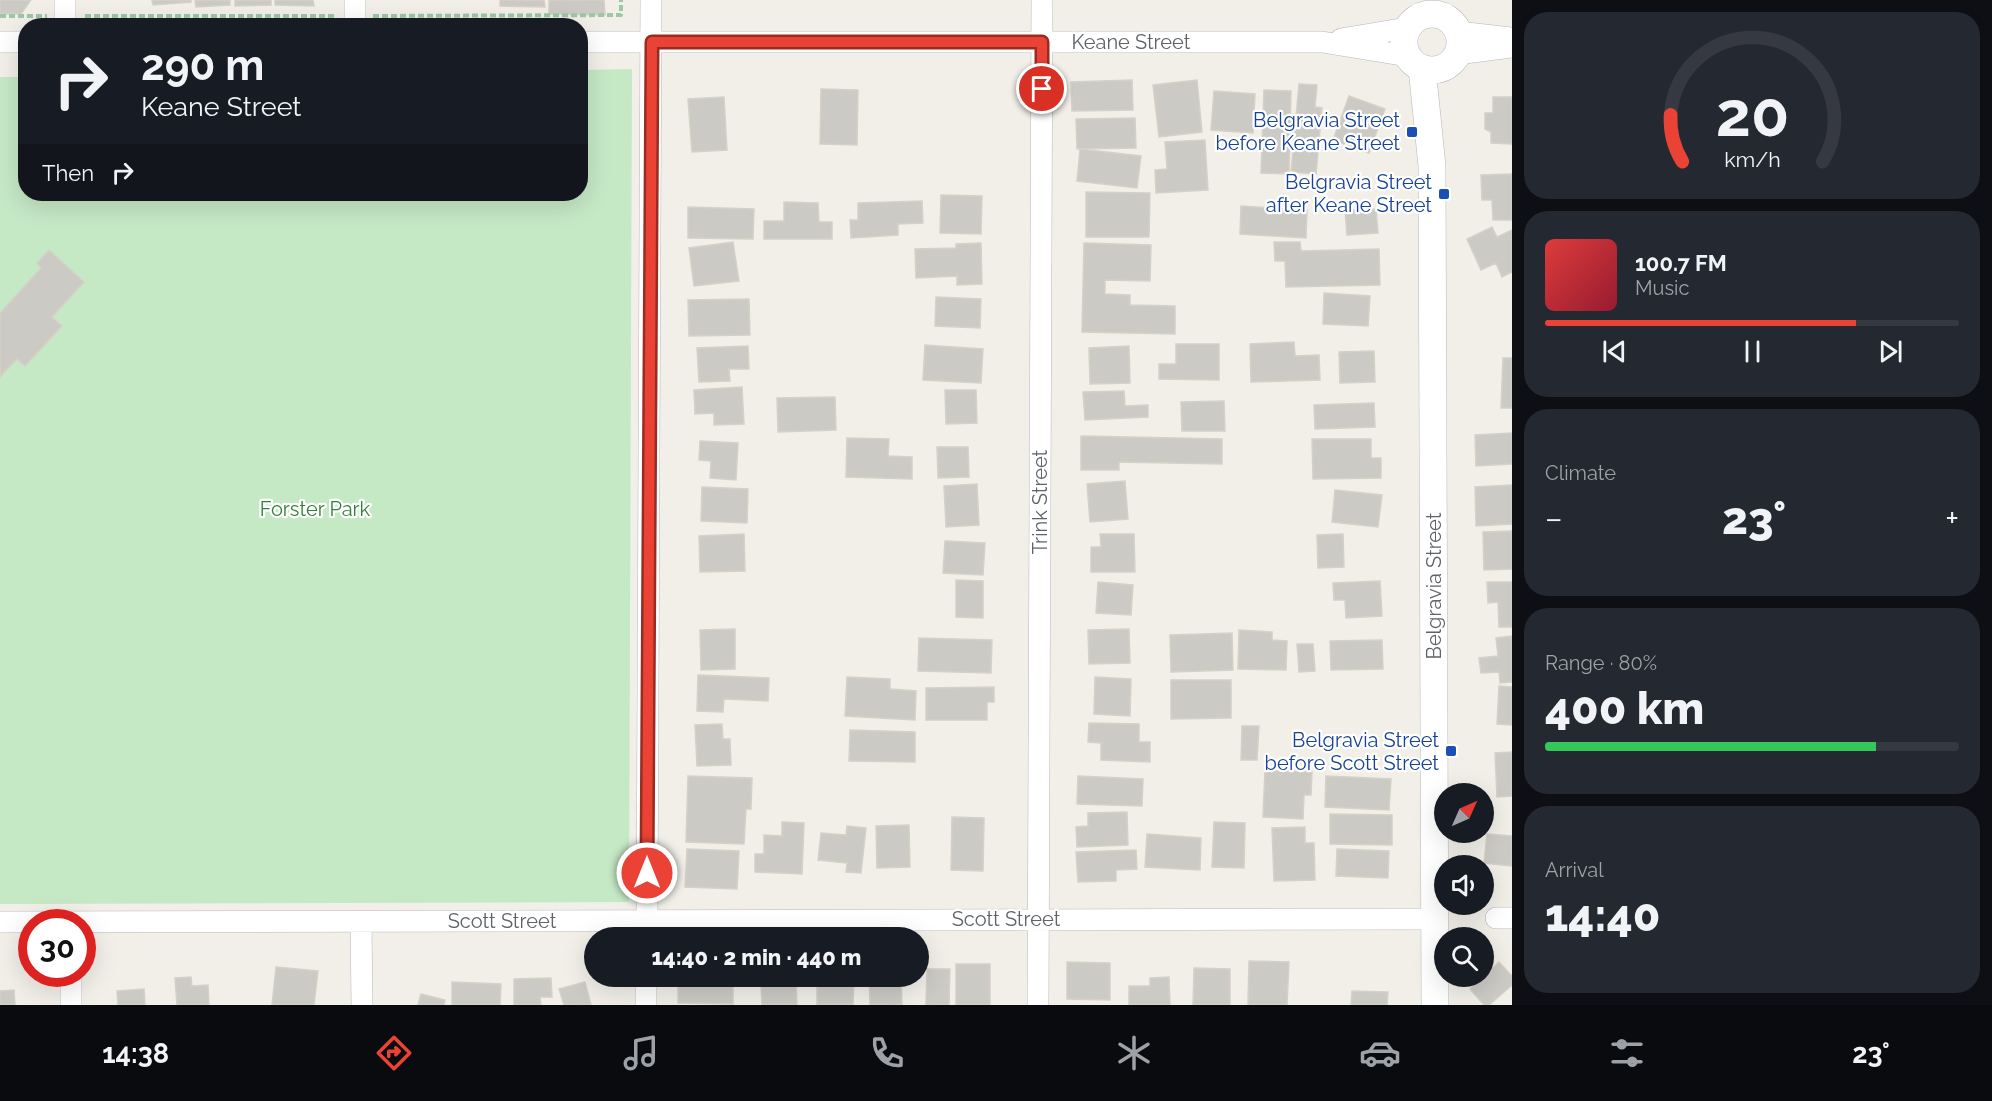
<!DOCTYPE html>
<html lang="en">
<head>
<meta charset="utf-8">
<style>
	body { margin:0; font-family:Raleway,sans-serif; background:#242831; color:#f1f3f6; height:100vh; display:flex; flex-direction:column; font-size:22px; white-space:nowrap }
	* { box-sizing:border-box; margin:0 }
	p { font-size:20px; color:#9ea1a6 }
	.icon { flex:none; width:33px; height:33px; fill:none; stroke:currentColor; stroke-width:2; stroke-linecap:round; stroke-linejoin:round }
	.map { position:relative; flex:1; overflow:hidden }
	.panel { display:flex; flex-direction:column; gap:12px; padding:12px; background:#0d0f14; width:480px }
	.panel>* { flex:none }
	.top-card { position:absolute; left:18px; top:18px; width:570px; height:183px; border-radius:24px; box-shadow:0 6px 24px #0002; background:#171b24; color:#f1f3f6; overflow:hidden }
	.needle { width:39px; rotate:45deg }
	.fabs { position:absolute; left:1434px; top:783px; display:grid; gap:12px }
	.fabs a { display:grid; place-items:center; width:60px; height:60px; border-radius:50%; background:#171b24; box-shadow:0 6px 24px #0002; font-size:30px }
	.speed { position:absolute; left:18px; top:909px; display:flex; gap:12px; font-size:30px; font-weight:700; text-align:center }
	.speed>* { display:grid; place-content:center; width:78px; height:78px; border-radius:50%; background:#171b24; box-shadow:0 6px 24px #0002; line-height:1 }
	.speed .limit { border:9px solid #d22; background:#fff; color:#111 }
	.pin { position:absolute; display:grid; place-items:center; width:51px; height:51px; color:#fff; margin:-26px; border:3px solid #fff; border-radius:50%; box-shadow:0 2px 6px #0007 }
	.me { position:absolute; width:66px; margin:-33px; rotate:0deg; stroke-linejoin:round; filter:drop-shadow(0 0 4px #0008) }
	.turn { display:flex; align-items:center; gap:21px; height:126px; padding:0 24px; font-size:27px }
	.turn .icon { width:78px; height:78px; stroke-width:2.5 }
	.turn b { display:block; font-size:42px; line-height:51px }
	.then { display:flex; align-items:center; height:57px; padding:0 24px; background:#0003; gap:12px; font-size:22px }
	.big { font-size:45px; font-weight:800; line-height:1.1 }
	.panel .card { flex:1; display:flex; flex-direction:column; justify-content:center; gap:9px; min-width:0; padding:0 21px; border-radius:24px; background:#242831 }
	.panel .dial { align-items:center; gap:0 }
	.dial svg { height:156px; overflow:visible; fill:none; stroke:#363941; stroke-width:7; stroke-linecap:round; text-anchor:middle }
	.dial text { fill:#f1f3f6; stroke:none }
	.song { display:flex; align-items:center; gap:18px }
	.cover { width:72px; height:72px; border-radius:9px; background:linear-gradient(135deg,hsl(0 70% 55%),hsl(350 70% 35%)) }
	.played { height:6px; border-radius:3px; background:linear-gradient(90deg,#ea4335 75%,#363941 75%) }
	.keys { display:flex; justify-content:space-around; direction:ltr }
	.heat { display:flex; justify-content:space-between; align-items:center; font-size:33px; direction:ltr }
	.charge { height:9px; border-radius:4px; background:linear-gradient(90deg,#34c759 80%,#363941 0) }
	.trip { position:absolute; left:584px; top:927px; width:345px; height:60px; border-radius:30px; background:#171b24; box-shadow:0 6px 24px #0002; font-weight:800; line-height:60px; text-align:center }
	.tabs { display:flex; height:96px; justify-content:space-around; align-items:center; background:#090b0e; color:#9ea1a6 }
	.tabs .icon { width:42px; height:42px }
	.tabs .on { color:#ea4335 }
	.tabs b { font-size:27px; color:#f1f3f6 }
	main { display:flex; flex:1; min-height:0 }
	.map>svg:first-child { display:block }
	.green { fill:#c5e8c5 }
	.building { fill:#cccac5; stroke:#d6d1c6; stroke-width:1.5 }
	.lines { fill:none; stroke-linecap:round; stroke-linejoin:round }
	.minor-casing { stroke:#b5b8bc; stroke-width:22 }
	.tertiary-casing { stroke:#b5b8bc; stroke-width:28 }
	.path { stroke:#9cc7a9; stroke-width:4; stroke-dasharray:6 3; stroke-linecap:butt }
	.minor { stroke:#fff; stroke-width:21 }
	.tertiary { stroke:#fff; stroke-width:27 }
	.route-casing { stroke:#982c22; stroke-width:15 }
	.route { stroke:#ea4335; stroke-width:10 }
	.transit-dot { fill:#1a4fb4; stroke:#fff; stroke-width:2 }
	.labels { text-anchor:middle; stroke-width:4.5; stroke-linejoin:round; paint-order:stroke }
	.street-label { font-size:20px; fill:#5f6368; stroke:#fff }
	.transit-label { font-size:20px; fill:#164399; stroke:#fff; text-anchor:end }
	.park-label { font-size:20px; fill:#348238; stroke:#fff }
</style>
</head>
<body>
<main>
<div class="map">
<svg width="1512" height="1005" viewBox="0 0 1512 1005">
	<rect width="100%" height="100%" fill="#f1efe8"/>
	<path class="green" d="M632,69L629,902L0,904V77H25L26,194H580L581,70Z"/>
	<path class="building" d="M0,0H31L21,14H0Z
		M152,0H191V2L153,5Z
		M195,0H230V5L196,7Z
		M235,0H271V5L235,6Z
		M275,0H313L314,6L275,5Z
		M500,0H544L545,7L500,6Z
		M549,0H604L605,15L549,14Z
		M1132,80L1133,110L1072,111L1071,82Z
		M1197,80L1202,132L1159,137L1153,85Z
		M1299,84L1317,85L1315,107L1322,108L1316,174L1291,172Z
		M821,89L858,90L857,145L820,144Z
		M1264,90L1291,91L1289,174L1261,173Z
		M1214,91L1255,94L1253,133L1211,130Z
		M1349,96L1385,109L1369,153L1333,140Z
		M724,97L727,150L692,152L688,99Z
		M1493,97H1512V144L1491,143V132L1485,129V113H1493Z
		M1135,118L1136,148L1077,149L1076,119Z
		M1205,140L1208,190L1156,193L1155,170L1167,169L1165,142Z
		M1080,149L1141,156L1137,188L1077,181Z
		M1512,174V220H1493L1492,200H1482L1481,175Z
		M1086,192L1150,193L1149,237H1086Z
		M941,195L982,196L981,234L940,233Z
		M922,201L923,223L898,224V235L851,238L850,220H858V203Z
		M784,202L818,203L819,222H832V239H764V221H784Z
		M1241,206L1307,210L1306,238L1240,234Z
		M688,207L754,209L753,239L688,238Z
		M1376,209L1378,233L1347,235L1345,210Z
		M1492,227L1497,237L1512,230V272L1502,277L1496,263L1481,270L1467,239Z
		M733,242L739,281L694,286L689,248Z
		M1274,242H1300L1301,251L1379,249L1380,285L1286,287L1285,261H1275Z
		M981,243L982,284L957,285V276L916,278L915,249L956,248V244Z
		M1084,243L1151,245L1150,281L1105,280V294L1130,295V305L1175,306V334L1082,332Z
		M49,250L84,282L52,317L62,326L25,366L17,359L0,377V313L41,268L37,263Z
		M1324,293L1370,296L1368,326L1323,324Z
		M936,297L981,299L980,328L935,326Z
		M749,299L750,335L689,336L688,300Z
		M1294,342L1295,356L1319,355L1320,380L1251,382L1250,344Z
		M1176,344H1219V380L1159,379V364H1176Z
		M925,345L983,349L981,383L923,380Z
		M748,346L749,369H729L730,381L699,382L697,348Z
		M1129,346L1130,383L1090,384L1089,348Z
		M1374,351L1375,382L1340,383L1339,352Z
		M1503,358H1512V408H1501Z
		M742,387L744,424L714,425V413L695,414L694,390Z
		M945,390H976L977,423L946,424Z
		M1124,391L1125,406L1148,405V417L1085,420L1083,392Z
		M835,397L836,430L778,432L777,398Z
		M1224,401L1225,431H1182L1181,402Z
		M1374,403L1375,427L1315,429L1314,405Z
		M1512,433V464L1476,466L1475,435Z
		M1081,436L1222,439V464L1119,462V470H1081Z
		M847,438L889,439L888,456L912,457V479L846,477Z
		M1312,439H1371V458H1381V478L1313,479Z
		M700,441L738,443L736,480L710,478L711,461L699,460Z
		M937,447H968L969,477L938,478Z
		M1125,481L1128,519L1090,522L1087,484Z
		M977,484L979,525L946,527L944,486Z
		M1512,485V524L1476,526L1475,487Z
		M702,487L748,489L747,523L701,521Z
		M1335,490L1382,495L1378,527L1332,522Z
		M1512,531V569L1484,570L1483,532Z
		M744,534L745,571L700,572L699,536Z
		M1100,534H1134L1135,572H1091V547H1101Z
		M1343,534L1344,567L1318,568L1317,535Z
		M945,541L985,543L983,575L943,573Z
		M956,580L983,581V618L956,617Z
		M1380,581L1382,616L1346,618L1345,600H1334L1333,583Z
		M1098,582L1133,585L1131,615L1096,613Z
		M1487,582H1512V627H1499L1498,602L1488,603Z
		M735,629V669L701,670L700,630Z
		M1129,629L1130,663L1089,664L1088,630Z
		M1239,630L1272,632V640L1287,641L1286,670L1238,669Z
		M1232,633L1233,670L1171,672L1170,635Z
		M1512,636V682L1500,683L1499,672L1481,673L1479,658L1498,656L1496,638Z
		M919,638L992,640L991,673L918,671Z
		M1382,640L1383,669L1331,670L1330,641Z
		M1297,644H1313L1315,671L1299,672Z
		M698,675L769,678L768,701L724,699L723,712L697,711Z
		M847,677L890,679V689L916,691L915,720L845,716Z
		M1095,677L1131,679L1130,716L1094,714Z
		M1171,680H1231V718L1171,719Z
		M1499,686L1512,687V725L1497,724Z
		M994,687V702H987V720H926V688Z
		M1089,723L1139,724V742H1150V762L1101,760V743L1088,742Z
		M722,724L723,739H730L731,765L697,766L695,725Z
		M1242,726H1259L1257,760H1241Z
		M850,730L915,732V762L849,761Z
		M1512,752V796L1497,797L1495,753Z
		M1265,770L1312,772L1311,795H1304L1303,819L1263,817Z
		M688,776L752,778L751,809H746L744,844L686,842Z
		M1078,776L1143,779L1142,806L1077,804Z
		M1326,776L1391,779L1389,810L1325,807Z
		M1127,812L1128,845L1077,847L1076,827L1088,826V813Z
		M1330,814L1392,815V845L1330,844Z
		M952,817L984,818L983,871L951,870Z
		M782,822L804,823L802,874L755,872V854H764V835L782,836Z
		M1214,822L1245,823L1244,868L1212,867Z
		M909,825L910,867L877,868L876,826Z
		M847,826L866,828L861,873L846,872L847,863L818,860L821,833L846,835Z
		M1305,827V843H1314L1315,880L1274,881L1272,828Z
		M1147,834L1201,838L1200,870L1145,867Z
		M1487,834L1512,836V866L1484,863Z
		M687,849L739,851L737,889L685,887Z
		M1337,849L1389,851L1388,878L1336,876Z
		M1136,850L1137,869L1116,870V881L1078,882L1076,852Z
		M1249,961L1289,962L1287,1005H1248Z
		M1067,962L1110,963V1000L1067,999Z
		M1499,962L1512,976V985L1489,1005H1484L1470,989Z
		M956,964H990V1005H956Z
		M276,967L318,971L314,1005H272Z
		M1194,968L1230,969V1005H1193Z
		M927,969H950L949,1005H926Z
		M678,976H733V1004L678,1003Z
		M833,976H854L853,1005H817V983H833Z
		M869,976H901L902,1005H870Z
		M191,977L192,986L208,985L209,1005H177L175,978Z
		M1169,977L1170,1005H1129V986H1150V978Z
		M551,978L552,997H540L541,1005H514V979Z
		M452,982L501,984L500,1005H452Z
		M585,982L591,1005H564L559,989Z
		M796,984L797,1005H762L761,985Z
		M144,989L145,1005H118L117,991Z
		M14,990L15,1005H0V991Z
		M1352,991L1388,992L1387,1005H1351Z
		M421,994L445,1000L444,1005H418Z"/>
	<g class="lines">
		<defs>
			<path id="minor" d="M65,0V26
				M355,0V26
				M1458,32L1512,38
				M1341,39L1407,28
				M0,42H26
				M580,42H1322L1408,56
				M1457,54L1512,47
				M1496,918H1512
				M647,921L651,0
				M0,922L1435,919
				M361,922L362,1005
				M646,978V1005
				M71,1005V974
				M1038,1005L1042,0"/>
			<path id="tertiary" d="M1404 42a28 28 0 1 1 56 0a28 28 0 1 1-56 0Z
				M1422,68L1432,166L1435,1005"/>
		</defs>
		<use href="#minor" class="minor-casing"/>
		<use href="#tertiary" class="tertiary-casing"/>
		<path class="path" d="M0,16H47
			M85,16H335
			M373,16L621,15V0"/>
		<use href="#minor" class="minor"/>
		<use href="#tertiary" class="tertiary"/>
	</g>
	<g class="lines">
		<defs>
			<path id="route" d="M647,873L652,42H1042V89"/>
		</defs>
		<use href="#route" class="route-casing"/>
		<use href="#route" class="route"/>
	</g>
	<g class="transit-dot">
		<rect x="1406" y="126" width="12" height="12" rx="3"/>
		<rect x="1438" y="188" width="12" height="12" rx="3"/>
		<rect x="1445" y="745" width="12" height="12" rx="3"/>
	</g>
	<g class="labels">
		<g class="street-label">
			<text x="1131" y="49">Keane Street</text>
			<text transform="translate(1040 502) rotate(-90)" y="7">Trink Street</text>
			<text transform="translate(1434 586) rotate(-90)" y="7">Belgravia Street</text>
			<text x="1006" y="926">Scott Street</text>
			<text x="502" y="928">Scott Street</text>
		</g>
		<g class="transit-label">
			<text x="1400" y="127">Belgravia Street<tspan x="1400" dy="23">before Keane Street</tspan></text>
			<text x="1432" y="189">Belgravia Street<tspan x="1432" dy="23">after Keane Street</tspan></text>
			<text x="1439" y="747">Belgravia Street<tspan x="1439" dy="23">before Scott Street</tspan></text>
		</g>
		<g class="park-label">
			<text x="315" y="516">Forster Park</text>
		</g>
	</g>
</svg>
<div class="fabs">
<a><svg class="needle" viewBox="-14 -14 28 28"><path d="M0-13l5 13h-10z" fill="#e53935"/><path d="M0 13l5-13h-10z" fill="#9ea1a6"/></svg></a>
<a><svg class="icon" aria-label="sound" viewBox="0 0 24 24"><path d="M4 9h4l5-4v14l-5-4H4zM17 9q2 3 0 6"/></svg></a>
<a><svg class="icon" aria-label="search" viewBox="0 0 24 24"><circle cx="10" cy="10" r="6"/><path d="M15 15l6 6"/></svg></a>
</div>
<div class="speed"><div class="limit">30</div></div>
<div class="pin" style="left:1042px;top:89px;background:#d93025"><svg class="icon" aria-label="arrive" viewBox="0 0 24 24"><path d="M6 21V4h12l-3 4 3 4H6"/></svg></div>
<svg class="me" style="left:647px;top:873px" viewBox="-20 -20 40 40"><circle r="17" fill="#ea4335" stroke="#fff" stroke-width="3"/><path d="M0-11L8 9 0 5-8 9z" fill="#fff"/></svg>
<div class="trip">14:40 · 2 min · 440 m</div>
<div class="top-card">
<div class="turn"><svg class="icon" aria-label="right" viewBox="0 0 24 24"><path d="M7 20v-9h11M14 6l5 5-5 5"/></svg><div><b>290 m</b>Keane Street</div></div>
<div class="then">Then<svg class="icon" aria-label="right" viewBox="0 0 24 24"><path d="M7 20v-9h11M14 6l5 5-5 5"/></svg></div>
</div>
</div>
<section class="panel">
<div class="card dial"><svg viewBox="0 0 100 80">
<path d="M14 69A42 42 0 1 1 86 69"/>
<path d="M14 69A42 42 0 0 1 8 45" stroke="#ea4335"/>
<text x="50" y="56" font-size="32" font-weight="700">20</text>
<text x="50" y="72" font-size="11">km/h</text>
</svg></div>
<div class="card">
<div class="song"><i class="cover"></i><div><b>100.7 FM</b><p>Music</p></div></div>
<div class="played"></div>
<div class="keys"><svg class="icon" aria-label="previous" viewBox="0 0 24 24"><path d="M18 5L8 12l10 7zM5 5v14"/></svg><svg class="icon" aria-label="pause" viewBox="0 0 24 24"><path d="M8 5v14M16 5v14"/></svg><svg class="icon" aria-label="next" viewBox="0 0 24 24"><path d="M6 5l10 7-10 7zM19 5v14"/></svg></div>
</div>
<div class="card"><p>Climate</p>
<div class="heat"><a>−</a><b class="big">23°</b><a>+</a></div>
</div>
<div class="card"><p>Range · 80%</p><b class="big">400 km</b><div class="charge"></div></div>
<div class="card"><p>Arrival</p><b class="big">14:40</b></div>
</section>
</main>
<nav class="tabs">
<b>14:38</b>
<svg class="icon on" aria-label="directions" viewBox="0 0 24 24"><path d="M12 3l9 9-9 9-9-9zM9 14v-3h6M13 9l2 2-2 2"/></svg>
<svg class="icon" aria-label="music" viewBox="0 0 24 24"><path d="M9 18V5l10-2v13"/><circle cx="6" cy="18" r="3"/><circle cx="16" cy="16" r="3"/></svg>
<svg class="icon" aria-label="phone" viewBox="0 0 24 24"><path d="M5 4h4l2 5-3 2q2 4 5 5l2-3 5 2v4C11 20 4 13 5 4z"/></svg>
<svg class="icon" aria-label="climate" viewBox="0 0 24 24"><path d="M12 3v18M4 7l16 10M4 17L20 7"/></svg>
<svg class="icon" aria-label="car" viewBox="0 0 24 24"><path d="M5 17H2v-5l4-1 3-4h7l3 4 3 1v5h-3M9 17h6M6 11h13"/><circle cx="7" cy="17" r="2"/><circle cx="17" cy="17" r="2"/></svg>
<svg class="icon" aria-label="filters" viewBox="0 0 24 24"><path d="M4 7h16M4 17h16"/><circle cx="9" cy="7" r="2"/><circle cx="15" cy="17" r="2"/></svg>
<b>23°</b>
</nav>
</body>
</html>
